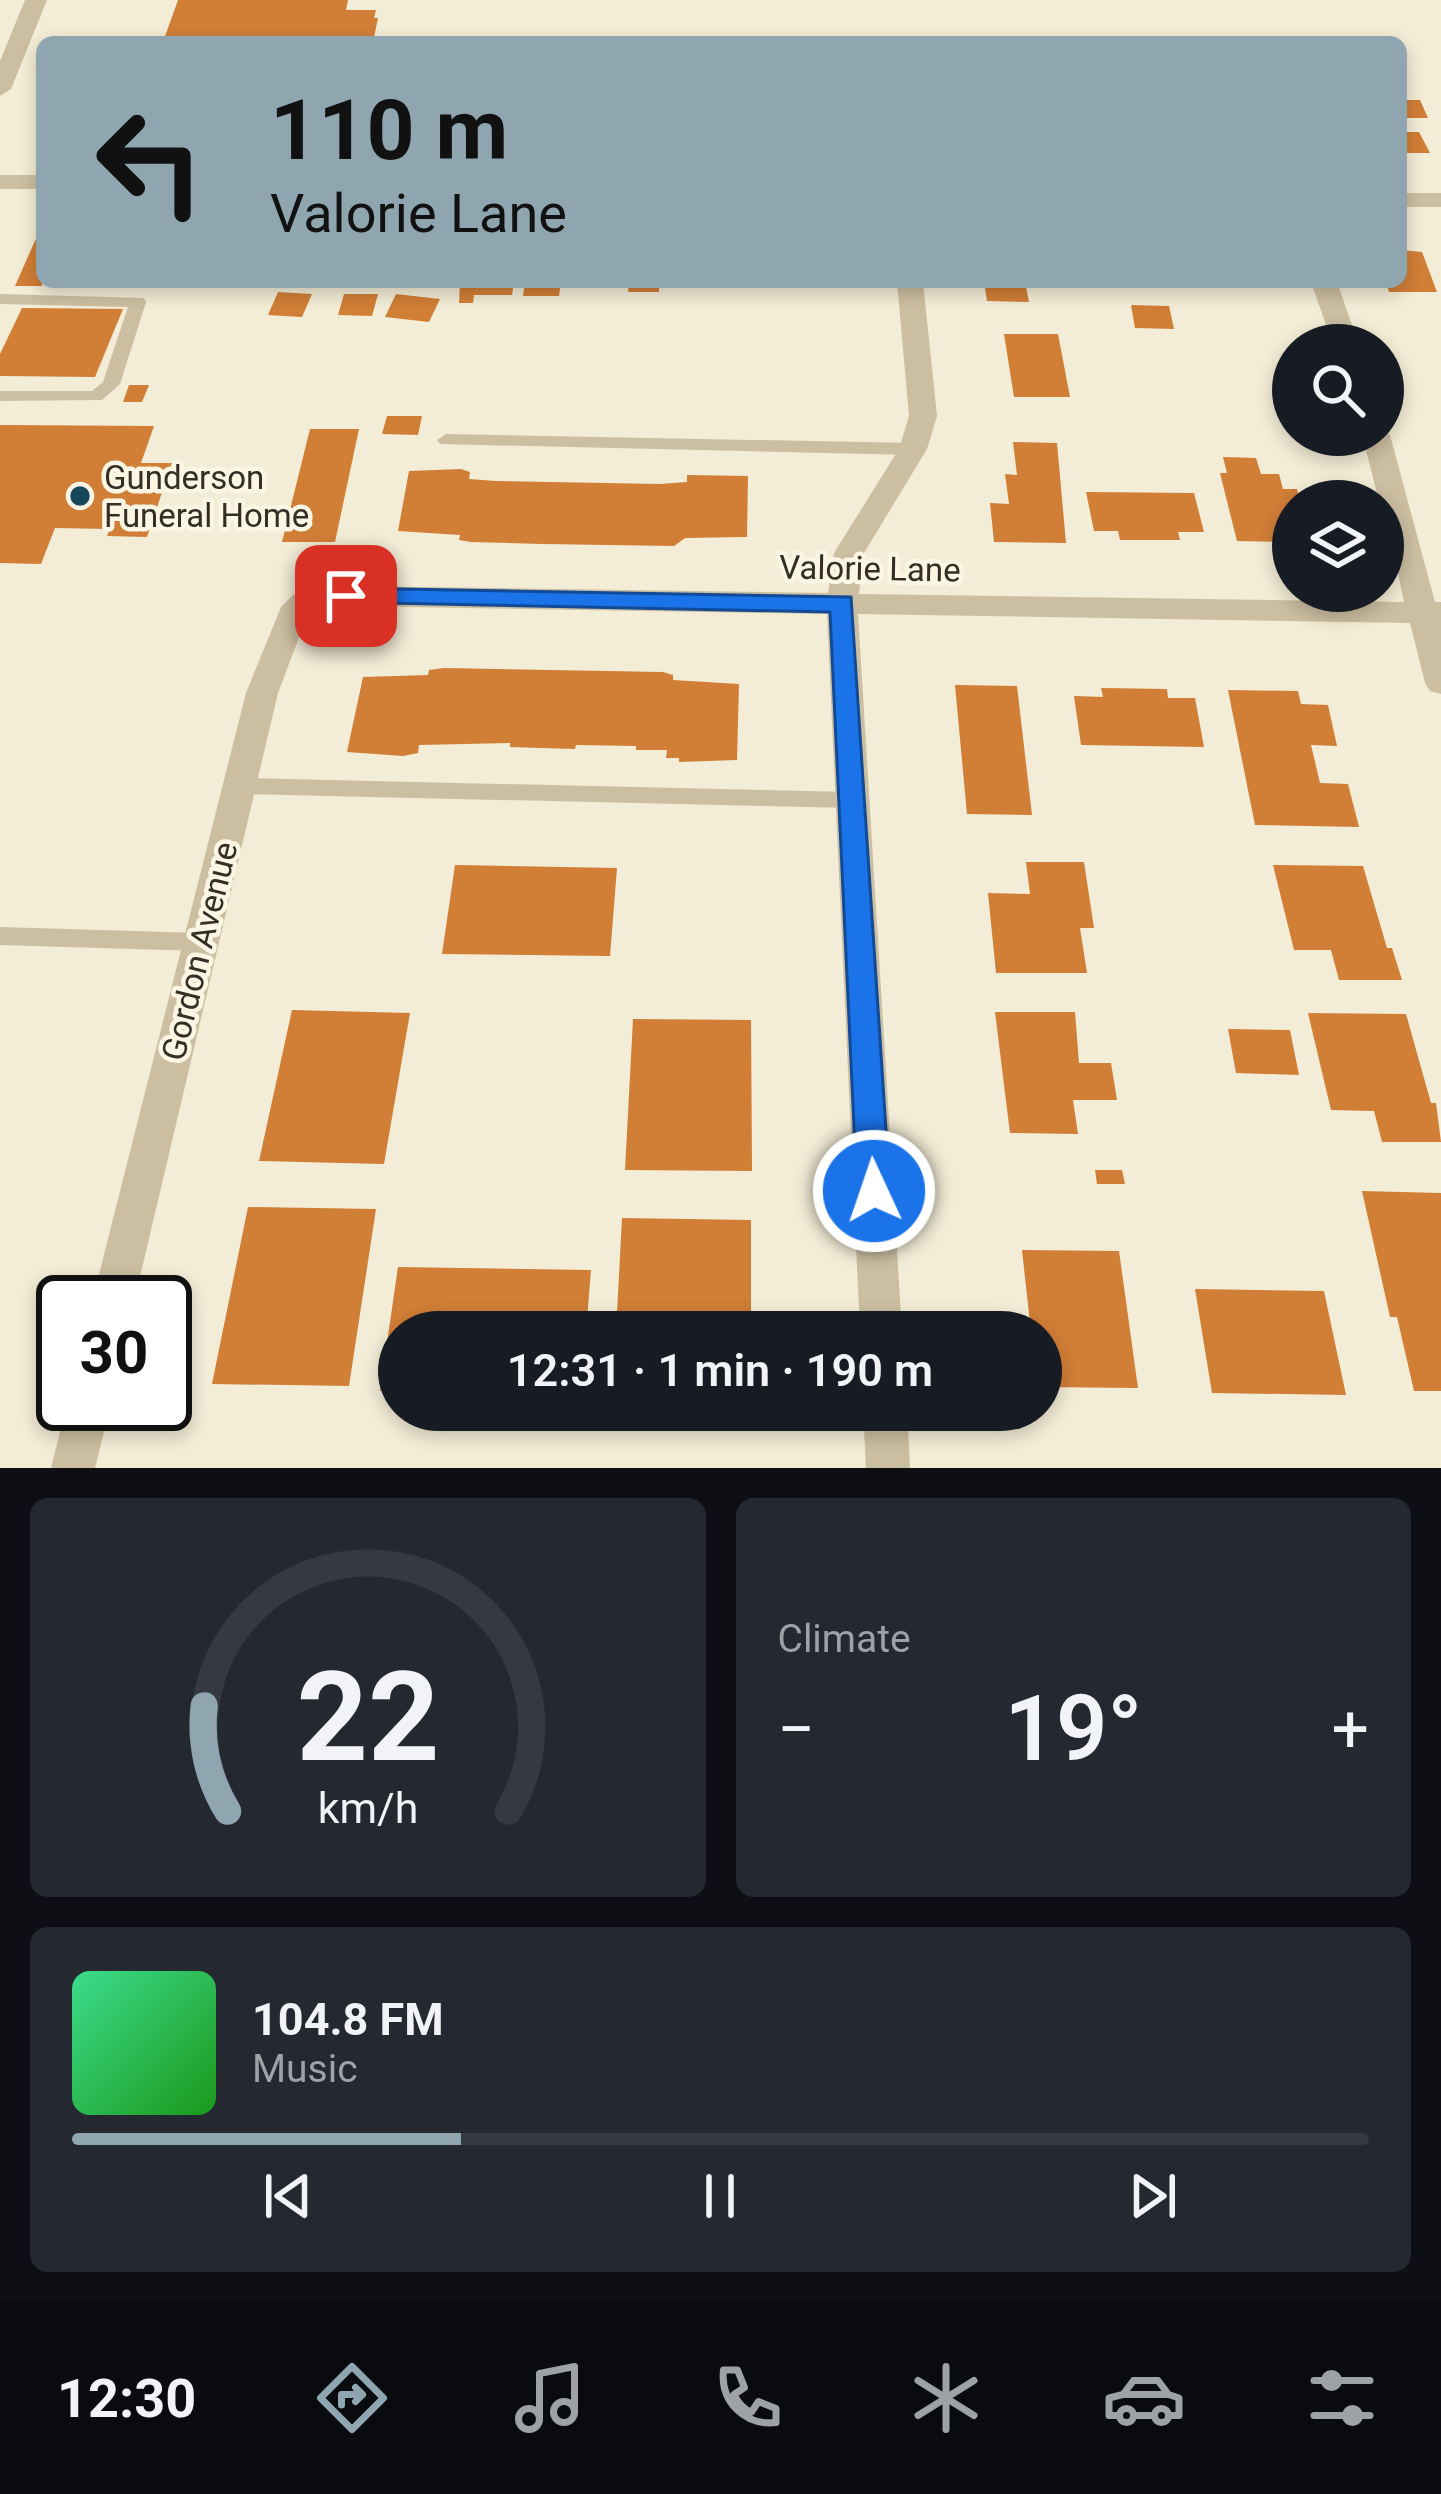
<!DOCTYPE html>
<html lang="en">
<head>
<meta charset="utf-8">
<style>
	body { margin:0; font-family:Roboto,sans-serif; background:#242831; color:#f1f3f6; height:100vh; display:flex; flex-direction:column; font-size:45px; white-space:nowrap }
	* { box-sizing:border-box; margin:0 }
	p { font-size:39px; color:#9ea1a6 }
	.icon { flex:none; width:66px; height:66px; fill:none; stroke:currentColor; stroke-width:2; stroke-linecap:round; stroke-linejoin:round }
	.map { position:relative; height:1468px; overflow:hidden }
	.drawer { display:flex; flex-direction:column; gap:30px; padding:30px; background:#0d0f14; flex:1 }
	.drawer>* { flex:none }
	.top-card { position:absolute; left:36px; top:36px; width:1371px; height:252px; border-radius:18px; box-shadow:0 6px 18px #0003; background:#8fa6b0; color:#111; overflow:hidden }
	.controls { position:absolute; left:1272px; top:324px; display:grid; gap:24px }
	.controls a { display:grid; place-items:center; width:132px; height:132px; border-radius:50%; background:#171b24; box-shadow:0 6px 18px #0003; font-size:60px }
	.speed { position:absolute; left:36px; top:1275px; display:flex; gap:24px; font-size:60px; font-weight:700; text-align:center }
	.speed>* { display:grid; place-content:center; width:156px; height:156px; border-radius:50%; background:#171b24; box-shadow:0 6px 18px #0003; line-height:1 }
	.speed .limit { border:6px solid #111; border-radius:18px; background:#fff; color:#111 }
	.pin { position:absolute; display:grid; place-items:center; width:102px; height:102px; color:#fff; margin:-51px; border-radius:24px; box-shadow:0 6px 18px #0006 }
	.me { position:absolute; width:132px; margin:-66px; rotate:357deg; stroke-linejoin:round; filter:drop-shadow(0 0 9px #0008) }
	.turn { display:flex; align-items:center; gap:42px; height:252px; padding:0 36px; font-size:54px }
	.turn .icon { width:156px; height:156px; stroke-width:2.5 }
	.turn b { display:block; font-size:84px; line-height:102px }
	.big { font-size:90px; font-weight:600; line-height:1.1 }
	.drawer .card { flex:1; display:flex; flex-direction:column; justify-content:center; gap:18px; min-width:0; padding:0 42px; border-radius:18px; background:#242831 }
	.drawer .dial { align-items:center; gap:0 }
	.dial svg { height:312px; overflow:visible; fill:none; stroke:#363941; stroke-width:7; stroke-linecap:round; text-anchor:middle }
	.dial text { fill:#f1f3f6; stroke:none }
	.song { display:flex; align-items:center; gap:36px }
	.cover { width:144px; height:144px; border-radius:18px; background:linear-gradient(135deg,hsl(150 70% 55%),hsl(120 70% 35%)) }
	.played { height:12px; border-radius:6px; background:linear-gradient(90deg,#8fa6b0 30%,#363941 30%) }
	.keys { display:flex; justify-content:space-around; direction:ltr }
	.heat { display:flex; justify-content:space-between; align-items:center; font-size:66px; direction:ltr }
	.drawer .tiles { flex:1; display:grid; gap:30px; grid-template-columns:1fr 1fr }
	.card:last-child { grid-column:span 2 }
	.trip { position:absolute; left:378px; top:1311px; width:684px; height:120px; border-radius:60px; background:#171b24; box-shadow:0 6px 18px #0003; font-weight:600; line-height:120px; text-align:center }
	.tab-bar { display:flex; height:192px; justify-content:space-around; align-items:center; background:#090b0e; color:#9ea1a6 }
	.tab-bar .icon { width:84px; height:84px }
	.tab-bar .current { color:#8fa6b0 }
	.tab-bar b { font-size:54px; color:#f1f3f6 }
	.map>svg:first-child { display:block }
	.building { fill:#d17e36 }
	.lines { fill:none; stroke-linecap:round; stroke-linejoin:round }
	.service { fill:#ccbea1; fill-rule:evenodd }
	.minor { fill:#ccbea1; fill-rule:evenodd }
	.tertiary { fill:#ccbea1; fill-rule:evenodd }
	.route { fill:#1a73e8; stroke:#114b97; stroke-width:3 }
	.poi-dot { fill:#17475a; stroke:#fbf5e3; stroke-width:4.5 }
	.labels { text-anchor:middle; stroke-width:9; stroke-linejoin:round; paint-order:stroke }
	.poi-label { font-size:33px; fill:#352e25; stroke:#fbf5e3; text-anchor:start }
	.street-label { font-size:33px; fill:#352e25; stroke:#fbf5e3 }
</style>
</head>
<body>
<div class="map">
<svg width="1441" height="1468" viewBox="0 0 1441 1468">
	<rect width="100%" height="100%" fill="#f3ecd6"/>
	<path class="building" d="M178,0H348L346,10H376L374,18H378L373,42H163Z
		M1401,100H1420L1428,118H1401Z
		M1401,132H1419L1430,153H1401Z
		M42,225V286H15Z
		M1401,250L1422,252L1437,292H1389L1386,282H1401Z
		M460,282H514L512,295H474L473,303H459Z
		M525,282H561L559,296H523Z
		M629,282H659V292H628Z
		M984,282H1025L1029,302L987,301Z
		M278,292L312,294L302,317L268,315Z
		M344,294H378L372,316L338,315Z
		M396,294L440,299L429,322L385,317Z
		M1131,305L1169,306L1174,329L1135,328Z
		M22,308L123,309L95,377L0,376V354Z
		M1004,334H1058L1070,397H1014Z
		M129,385H149L142,402H123Z
		M387,416H422L418,435L382,434Z
		M0,425L154,426L141,463H172L147,537L107,536L110,529L55,528L41,564L0,563Z
		M310,429H359L335,542H282Z
		M1013,442L1057,443L1066,543L994,542L990,503L1009,504L1005,474L1017,475Z
		M1223,457L1256,458L1261,474H1279L1283,489H1297L1300,501H1293V542L1237,541L1220,473H1227Z
		M461,469L470,472L469,479L496,481L660,484L687,482V475L748,476L747,537L685,538L674,546L542,544L471,542L459,540L460,535L398,531L409,471Z
		M1086,492L1194,493L1204,532H1178L1180,540H1120L1118,531H1094Z
		M444,668L663,672L673,675V680L739,684L737,760L679,762V758H666L667,750H636V746L576,745L575,749L510,747V743L419,745L418,753L403,756L347,752L363,677L428,675L429,670Z
		M955,685L1017,686L1032,815L967,814Z
		M1101,688L1167,689L1168,698H1195L1204,747L1081,745L1074,696L1103,697Z
		M1228,690L1298,691L1301,704L1328,705L1337,746L1311,745L1320,783L1348,784L1359,827L1255,825Z
		M1026,862H1084L1094,928H1080L1087,973H996L988,893L1030,894Z
		M455,865L617,868L610,956L442,954Z
		M1273,865L1363,866L1387,948H1392L1402,980H1339L1331,950H1294Z
		M292,1010L410,1013L384,1164L259,1161Z
		M995,1012H1075L1079,1063H1111L1117,1100H1073L1078,1134L1010,1133Z
		M1308,1013L1406,1014L1431,1103H1436L1441,1142H1382L1374,1111L1331,1110Z
		M633,1019L751,1020L752,1171L625,1170Z
		M1228,1029L1290,1030L1299,1075L1236,1073Z
		M1095,1170H1122L1125,1184H1097Z
		M1362,1191L1441,1193V1391H1414L1397,1317H1390Z
		M248,1207L376,1209L349,1386L212,1384Z
		M622,1218L751,1220V1332H616Z
		M1022,1250L1119,1251L1138,1388L1041,1387V1332H1031Z
		M398,1267L591,1270L586,1332H399V1391H380Z
		M1195,1289L1324,1291L1346,1395L1212,1393Z"/>
	<g class="lines">
		<path class="service" d="M0,294L144,298L146,302L120,384L102,400L0,401V391H92L103,382L128,307L0,304Z
			M446,434L913,443L922,449L913,455L440,444L437,440Z
			M240,778L853,792L861,794L864,800L861,806L853,808L240,794L232,792L229,786L232,780Z
			M0,927L200,933L208,936L212,942L208,948L200,951L0,945Z"/>
		<path class="minor" d="M897,282H923L937,416L927,449L864,553L859,594L1404,602L1383,501H1379L1362,435H1383V428L1390,435L1435,602H1441V694L1430,691L1425,683L1410,623L858,614L902,1332H860L827,614L347,606L313,611L306,619L278,693L134,1302H92L246,693L281,607L293,595L347,586L828,593L834,553L899,449L909,416Z
			M1311,282H1337L1359,345H1333Z
			M67,1404H111L95,1468H51Z
			M863,1410H907L910,1468H866Z"/>
		<path class="tertiary" d="M25,0H47L11,89L0,96V61Z
			M0,175H42V189H0Z
			M1401,193H1441V207H1401Z"/>
	</g>
	<path class="route" d="M346,588L851,597L890,1191L885,1201L874,1206L862,1201L857,1191L830,612L337,602L334,596L337,590Z"/>
	<circle class="poi-dot" cx="80" cy="496" r="12"/>
	<g class="labels">
		<g class="poi-label">
			<text x="104" y="489">Gunderson<tspan x="104" dy="38">Funeral Home</tspan></text>
		</g>
		<g class="street-label">
			<text transform="translate(870 568) rotate(1)" y="12">Valorie Lane</text>
			<text transform="translate(199 951) rotate(-76)" y="12">Gordon Avenue</text>
		</g>
	</g>
</svg>
<div class="controls">
<a><svg class="icon" aria-label="search" viewBox="0 0 24 24"><circle cx="10" cy="10" r="6"/><path d="M15 15l6 6"/></svg></a>
<a><svg class="icon" aria-label="layers" viewBox="0 0 24 24"><path d="M12 4l9 5-9 5-9-5zM3 14l9 5 9-5"/></svg></a>
</div>
<div class="speed"><div class="limit">30</div></div>
<div class="pin" style="left:346px;top:596px;background:#d93025"><svg class="icon" aria-label="arrive" viewBox="0 0 24 24"><path d="M6 21V4h12l-3 4 3 4H6"/></svg></div>
<svg class="me" style="left:874px;top:1191px" viewBox="-20 -20 40 40"><circle r="17" fill="#1a73e8" stroke="#fff" stroke-width="3"/><path d="M0-11L8 9 0 5-8 9z" fill="#fff"/></svg>
<div class="trip">12:31 · 1 min · 190 m</div>
<div class="top-card">
<div class="turn"><svg class="icon" aria-label="left" viewBox="0 0 24 24"><path d="M17 20v-9H6M10 6l-5 5 5 5"/></svg><div><b>110 m</b>Valorie Lane</div></div>
</div>
</div>
<section class="drawer">
<div class="tiles">
<div class="card dial"><svg viewBox="0 0 100 80">
<path d="M14 69A42 42 0 1 1 86 69"/>
<path d="M14 69A42 42 0 0 1 8 42" stroke="#8fa6b0"/>
<text x="50" y="56" font-size="32" font-weight="700">22</text>
<text x="50" y="72" font-size="11">km/h</text>
</svg></div>
<div class="card"><p>Climate</p>
<div class="heat"><a>−</a><b class="big">19°</b><a>+</a></div>
</div>
<div class="card">
<div class="song"><i class="cover"></i><div><b>104.8 FM</b><p>Music</p></div></div>
<div class="played"></div>
<div class="keys"><svg class="icon" aria-label="previous" viewBox="0 0 24 24"><path d="M18 5L8 12l10 7zM5 5v14"/></svg><svg class="icon" aria-label="pause" viewBox="0 0 24 24"><path d="M8 5v14M16 5v14"/></svg><svg class="icon" aria-label="next" viewBox="0 0 24 24"><path d="M6 5l10 7-10 7zM19 5v14"/></svg></div>
</div>
</div>
</section>
<nav class="tab-bar">
<b>12:30</b>
<svg class="icon current" aria-label="directions" viewBox="0 0 24 24"><path d="M12 3l9 9-9 9-9-9zM9 14v-3h6M13 9l2 2-2 2"/></svg>
<svg class="icon" aria-label="music" viewBox="0 0 24 24"><path d="M9 18V5l10-2v13"/><circle cx="6" cy="18" r="3"/><circle cx="16" cy="16" r="3"/></svg>
<svg class="icon" aria-label="phone" viewBox="0 0 24 24"><path d="M5 4h4l2 5-3 2q2 4 5 5l2-3 5 2v4C11 20 4 13 5 4z"/></svg>
<svg class="icon" aria-label="climate" viewBox="0 0 24 24"><path d="M12 3v18M4 7l16 10M4 17L20 7"/></svg>
<svg class="icon" aria-label="car" viewBox="0 0 24 24"><path d="M5 17H2v-5l4-1 3-4h7l3 4 3 1v5h-3M9 17h6M6 11h13"/><circle cx="7" cy="17" r="2"/><circle cx="17" cy="17" r="2"/></svg>
<svg class="icon" aria-label="filters" viewBox="0 0 24 24"><path d="M4 7h16M4 17h16"/><circle cx="9" cy="7" r="2"/><circle cx="15" cy="17" r="2"/></svg>
</nav>
</body>
</html>
